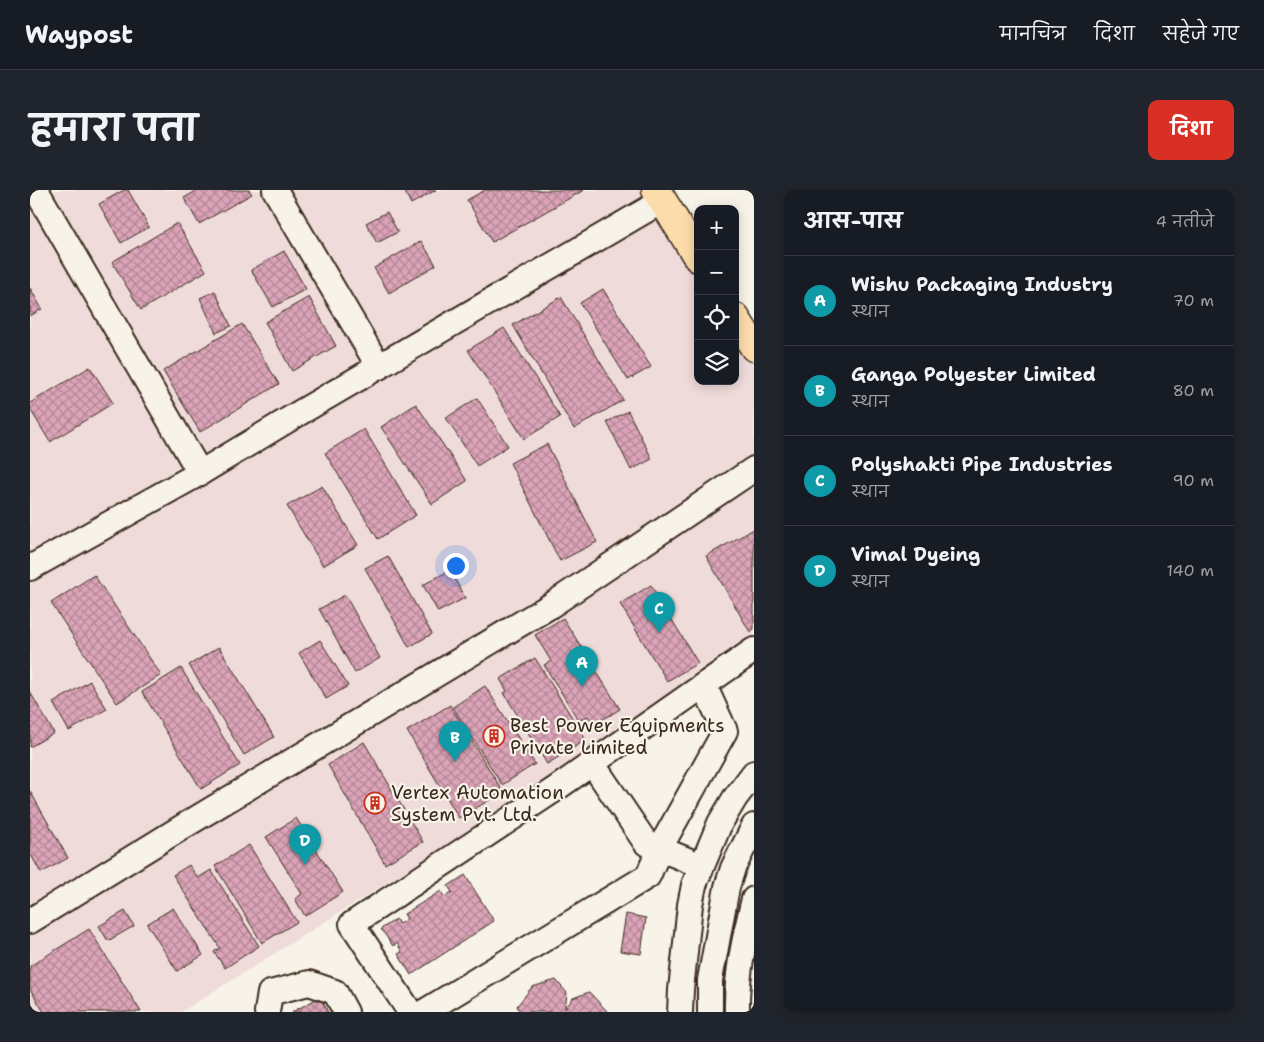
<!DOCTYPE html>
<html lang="hi">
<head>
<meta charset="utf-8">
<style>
  body { margin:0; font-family:"Shantell Sans","Playpen Sans Deva",sans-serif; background:#20242c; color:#f1f3f6 }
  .controls { position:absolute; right:15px; top:15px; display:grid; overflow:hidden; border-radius:10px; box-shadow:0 2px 12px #0003 }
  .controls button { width:45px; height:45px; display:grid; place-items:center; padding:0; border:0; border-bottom:1px solid #363941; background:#171b24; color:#f1f3f6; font:25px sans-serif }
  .you { position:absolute; left:425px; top:375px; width:18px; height:18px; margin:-12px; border:4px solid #fff; border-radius:50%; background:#1a73e8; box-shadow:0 0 0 8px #1a73e833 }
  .badge { display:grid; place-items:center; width:32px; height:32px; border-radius:50%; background:#d93025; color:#fff; font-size:16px; font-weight:700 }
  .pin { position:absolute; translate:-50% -41px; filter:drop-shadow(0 1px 2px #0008) }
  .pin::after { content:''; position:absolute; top:26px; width:18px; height:15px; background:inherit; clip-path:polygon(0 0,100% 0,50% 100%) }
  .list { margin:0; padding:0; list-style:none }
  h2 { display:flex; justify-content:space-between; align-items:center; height:65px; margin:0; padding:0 20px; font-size:21px }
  h2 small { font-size:16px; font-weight:400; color:#9ea1a6 }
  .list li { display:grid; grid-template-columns:32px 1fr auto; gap:15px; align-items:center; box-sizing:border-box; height:90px; padding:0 20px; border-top:1px solid #363941 }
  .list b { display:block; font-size:19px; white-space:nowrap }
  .list p { margin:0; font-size:16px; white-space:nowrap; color:#9ea1a6 }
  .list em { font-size:16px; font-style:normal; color:#9ea1a6 }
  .icon { flex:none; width:28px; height:28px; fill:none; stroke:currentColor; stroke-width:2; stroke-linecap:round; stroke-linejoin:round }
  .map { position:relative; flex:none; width:724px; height:822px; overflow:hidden; border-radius:10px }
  header { display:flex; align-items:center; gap:30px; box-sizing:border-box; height:70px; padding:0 25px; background:#171b24; border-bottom:1px solid #363941 }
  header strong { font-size:24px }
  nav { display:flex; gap:28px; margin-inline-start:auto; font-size:18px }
  .intro { display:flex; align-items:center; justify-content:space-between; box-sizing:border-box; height:120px; padding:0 30px }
  h1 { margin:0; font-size:35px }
  .button { padding:12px 22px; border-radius:10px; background:#d93025; color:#fff; font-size:18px; font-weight:700 }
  main { display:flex; gap:30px; padding:0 30px }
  aside { flex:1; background:#171b24; border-radius:10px; box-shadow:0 2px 12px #0003 }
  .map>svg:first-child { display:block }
  .built { fill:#efdbda }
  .building { fill:url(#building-cross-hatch); stroke:#3b2a1e }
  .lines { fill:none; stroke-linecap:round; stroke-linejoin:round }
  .minor-casing { stroke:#3b2a1e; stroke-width:28 }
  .major-casing { stroke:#3b2a1e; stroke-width:31 }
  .minor { stroke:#f7f3e8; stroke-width:24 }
  .major { stroke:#fddcac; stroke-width:28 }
  .labels { text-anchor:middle; stroke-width:4.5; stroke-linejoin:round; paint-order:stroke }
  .poi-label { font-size:19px; fill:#3b2a1e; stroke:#f7f3e8; text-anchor:start }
</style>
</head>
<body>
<header>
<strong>Waypost</strong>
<nav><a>मानचित्र</a><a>दिशा</a><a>सहेजे गए</a></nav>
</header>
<div class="intro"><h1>हमारा पता</h1><a class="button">दिशा</a></div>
<main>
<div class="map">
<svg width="724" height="822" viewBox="0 0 724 822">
  <defs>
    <pattern id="building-cross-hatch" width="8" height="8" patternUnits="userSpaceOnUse" patternTransform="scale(1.25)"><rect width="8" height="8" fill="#dba4b8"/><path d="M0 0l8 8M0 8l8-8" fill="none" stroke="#b38695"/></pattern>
  </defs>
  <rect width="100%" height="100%" fill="#f7f3e8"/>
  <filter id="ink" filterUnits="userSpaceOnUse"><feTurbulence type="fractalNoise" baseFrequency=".02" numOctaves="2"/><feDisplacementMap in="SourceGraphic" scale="10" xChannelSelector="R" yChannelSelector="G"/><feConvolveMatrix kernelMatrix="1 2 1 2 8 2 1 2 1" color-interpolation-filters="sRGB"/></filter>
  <g filter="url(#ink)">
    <!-- built -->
    <path class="built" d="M0,0H618L668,83V191H705V146L724,177V463L151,822H0Z"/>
    <!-- building -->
    <g class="building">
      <path d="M94,0H98L119,37L91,53L69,14Z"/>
      <path d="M168,0H219L222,4L169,34L154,8Z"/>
      <path d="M374,0H406L381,14Z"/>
      <path d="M455,0H554L462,52L437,10Z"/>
      <path d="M357,22L368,42L347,53L336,33Z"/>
      <path d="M147,33L176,81L111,120L82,72Z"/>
      <path d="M391,51L406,75L359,103L344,78Z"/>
      <path d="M254,61L276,99L243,117L221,80Z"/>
      <path d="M0,98L12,119L0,126Z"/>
      <path d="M573,99L621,177L598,190L550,113Z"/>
      <path d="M185,101L201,136L186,143L170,108Z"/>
      <path d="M279,107L306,156L262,181L235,132Z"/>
      <path d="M531,107L593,210L544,239L483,135Z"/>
      <path d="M212,134L249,194L170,242L133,181Z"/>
      <path d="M474,138L530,227L494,249L438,160Z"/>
      <path d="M60,177L83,213L20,252L0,219V213Z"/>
      <path d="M447,208L478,256L447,276L416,228Z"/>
      <path d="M386,214L437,291L402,314L351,237Z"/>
      <path d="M598,221L622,269L601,280L577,232Z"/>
      <path d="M334,239L386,325L348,349L295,263Z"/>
      <path d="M517,254L567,352L530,371L480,273Z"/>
      <path d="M292,296L328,355L293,376L257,316Z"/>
      <path d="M724,339V439L720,442L676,366Z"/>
      <path d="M358,366L402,444L379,457L335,378Z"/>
      <path d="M420,380L435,408L408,422L393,395Z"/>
      <path d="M64,385L131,485L87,513L21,413Z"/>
      <path d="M621,395L668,473L637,491L590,414Z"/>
      <path d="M315,405L350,468L325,483L289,419Z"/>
      <path d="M533,428L590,519L564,535L558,526L549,531L514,475L521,471L505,445Z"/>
      <path d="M290,450L318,496L296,509L269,463Z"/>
      <path d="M189,457L244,547L214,565L159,475Z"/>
      <path d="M505,468L556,550L517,574L474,503L477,501L470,489Z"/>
      <path d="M151,478L210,575L171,599L112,502Z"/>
      <path d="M60,491L77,519L39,541L23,513Z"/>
      <path d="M455,496L505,574L472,595L423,517Z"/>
      <path d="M0,502L24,543L0,557Z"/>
      <path d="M420,515L473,602L429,628L377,541Z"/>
      <path d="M334,552L393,652L355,674L298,575Z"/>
      <path d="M0,601L38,668L11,683L0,663Z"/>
      <path d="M266,628L313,702L275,726L265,709L272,704L236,647Z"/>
      <path d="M219,655L267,732L232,753L185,676Z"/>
      <path d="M159,675L168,688L181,680L229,756L195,778L184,762L190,758L143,685Z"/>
      <path d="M435,685L464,731L381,785L368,764L372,762L367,753L363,756L351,739L366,729L369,734L377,729L374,724L411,701L414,707L422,702L418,696Z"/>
      <path d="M143,718L173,765L147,781L117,734Z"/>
      <path d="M95,721L104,736L78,751L69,736Z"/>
      <path d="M596,724L616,728L611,764L590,761Z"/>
      <path d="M59,739L111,822H14L0,799V776Z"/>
      <path d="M526,790L537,803L535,819L543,808L559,802L578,822H490L487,816L502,797Z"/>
      <path d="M290,807L298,822H262Z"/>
    </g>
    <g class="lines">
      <!-- minor casing -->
      <g class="minor-casing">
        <g id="minor">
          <path d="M6,0L170,283"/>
          <path d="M245,0L349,177"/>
          <path d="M0,378L170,283L271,222L632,11"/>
          <path d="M562,573L616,653L672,676"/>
          <path d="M0,731L154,636L520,416L724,279"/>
          <path d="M237,822L240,803L279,793L305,802L316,822"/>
          <path d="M380,822L322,734L524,600L724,460"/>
          <path d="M394,822L618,686L630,658L695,541L674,495"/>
          <path d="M650,822L651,800L660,715L664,695L690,633L705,608L724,583"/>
          <path d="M680,822V790L697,697L703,678L724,636"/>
          <path d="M707,822C706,784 715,746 724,709"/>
        </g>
      </g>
      <!-- major casing -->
      <g class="major-casing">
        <g id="major">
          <path d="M626,0L668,68"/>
          <path d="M705,127L724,157"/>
        </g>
      </g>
      <!-- minor -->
      <use href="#minor" class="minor"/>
      <!-- major -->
      <use href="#major" class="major"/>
    </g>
  </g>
  <!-- icons -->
  <defs>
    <g id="building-ring" transform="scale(1.125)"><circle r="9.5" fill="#f7f3e8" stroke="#c8321e" stroke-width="1.5"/><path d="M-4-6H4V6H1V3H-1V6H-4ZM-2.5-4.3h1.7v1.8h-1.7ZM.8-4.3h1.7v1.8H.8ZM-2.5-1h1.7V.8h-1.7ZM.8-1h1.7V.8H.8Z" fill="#c8321e"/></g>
  </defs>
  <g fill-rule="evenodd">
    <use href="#building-ring" x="464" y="546"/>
    <use href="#building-ring" x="345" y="613"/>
  </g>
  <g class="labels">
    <!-- poi labels -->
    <g class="poi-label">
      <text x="480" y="542">Best Power Equipments<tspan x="480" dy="22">Private Limited</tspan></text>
      <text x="361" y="609">Vertex Automation<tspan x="361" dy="22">System Pvt. Ltd.</tspan></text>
    </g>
  </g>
</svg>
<div class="controls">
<button>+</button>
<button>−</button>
<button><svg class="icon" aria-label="locate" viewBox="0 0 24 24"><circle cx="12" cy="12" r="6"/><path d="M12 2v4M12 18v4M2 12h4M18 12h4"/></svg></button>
<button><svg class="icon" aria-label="layers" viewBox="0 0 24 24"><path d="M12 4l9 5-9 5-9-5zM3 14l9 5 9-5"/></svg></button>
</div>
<div class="you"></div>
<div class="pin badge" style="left:552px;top:497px;background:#0f9aa8">A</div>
<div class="pin badge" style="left:425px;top:572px;background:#0f9aa8">B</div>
<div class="pin badge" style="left:629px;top:443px;background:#0f9aa8">C</div>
<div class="pin badge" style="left:275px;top:675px;background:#0f9aa8">D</div>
</div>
<aside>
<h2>आस-पास<small>4 नतीजे</small></h2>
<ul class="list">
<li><span class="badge" style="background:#0f9aa8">A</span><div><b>Wishu Packaging Industry</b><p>स्थान</p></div><em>70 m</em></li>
<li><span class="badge" style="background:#0f9aa8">B</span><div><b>Ganga Polyester Limited</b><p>स्थान</p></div><em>80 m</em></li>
<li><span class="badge" style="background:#0f9aa8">C</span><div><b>Polyshakti Pipe Industries</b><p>स्थान</p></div><em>90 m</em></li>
<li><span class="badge" style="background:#0f9aa8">D</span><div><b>Vimal Dyeing</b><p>स्थान</p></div><em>140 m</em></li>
</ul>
</aside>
</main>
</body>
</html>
